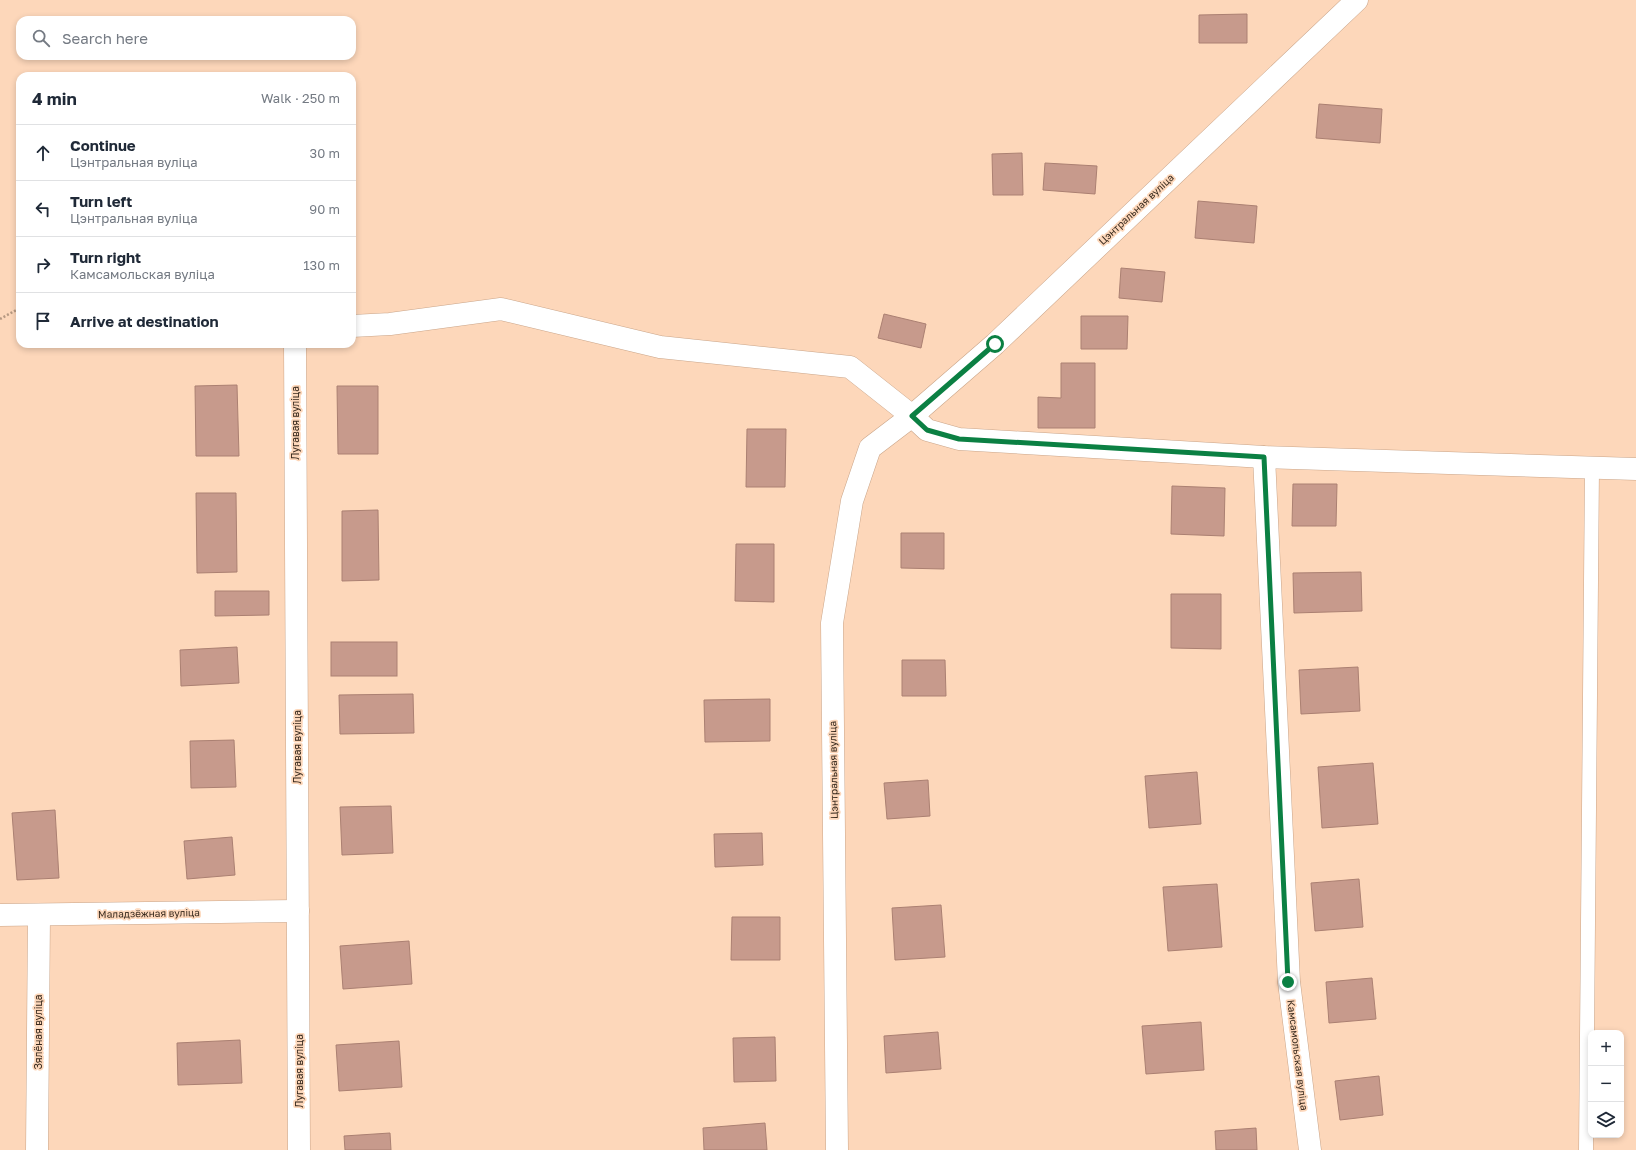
<!DOCTYPE html>
<html lang="en">
<head>
<meta charset="utf-8">
<style>
  body { margin:0; font-family:"Golos Text",sans-serif; background:#f2f2f3; color:#1f2937 }
  .controls { position:absolute; right:12px; bottom:12px; display:grid; overflow:hidden; border-radius:8px; box-shadow:0 2px 6px #0003 }
  .controls button { width:36px; height:36px; display:grid; place-items:center; padding:0; border:0; border-bottom:1px solid #e0e1e3; background:#fff; color:#1f2937; font:20px sans-serif }
  .stop { position:absolute; width:12px; height:12px; margin:-9px; border:3px solid #0b8043; border-radius:50%; background:#fff }
  .stop.end { background:#0b8043; border-color:#fff; box-shadow:0 1px 4px #0008 }
  .list { margin:0; padding:0; list-style:none }
  h2 { display:flex; justify-content:space-between; align-items:center; height:52px; margin:0; padding:0 16px; font-size:17px }
  h2 small { font-size:13px; font-weight:400; color:#747a83 }
  .list li { display:grid; grid-template-columns:26px 1fr auto; gap:12px; align-items:center; box-sizing:border-box; height:56px; padding:0 16px; border-top:1px solid #e0e1e3 }
  .list b { display:block; font-size:15px; white-space:nowrap }
  .list p { margin:0; font-size:13px; white-space:nowrap; color:#747a83 }
  .list em { font-size:13px; font-style:normal; color:#747a83 }
  .icon { flex:none; width:22px; height:22px; fill:none; stroke:currentColor; stroke-width:2; stroke-linecap:round; stroke-linejoin:round }
  .map { position:relative; flex:none; width:1636px; height:1150px; overflow:hidden }
  .search { position:absolute; background:#fff; box-shadow:0 2px 6px #0003; left:16px; top:16px; width:340px; height:44px; display:flex; align-items:center; gap:10px; box-sizing:border-box; padding:0 14px; border-radius:12px; color:#747a83; font-size:15px }
  .panel { position:absolute; background:#fff; box-shadow:0 2px 6px #0003; left:16px; top:72px; width:340px; height:276px; border-radius:12px }
  .map>svg:first-child { display:block }
  .building { fill:#c79a8c; stroke:#ab8072 }
  .lines { fill:none; stroke-linecap:round; stroke-linejoin:round }
  .service-casing { stroke:#caa589; stroke-width:15 }
  .minor-casing { stroke:#caa589; stroke-width:23 }
  .path { stroke:#b59881; stroke-width:2.5; stroke-dasharray:2 2; stroke-linecap:butt }
  .service { stroke:#fff; stroke-width:14 }
  .minor { stroke:#fff; stroke-width:22 }
  .route { stroke:#0b8043; stroke-width:5 }
  .labels { text-anchor:middle; stroke-width:3.5; stroke-linejoin:round; paint-order:stroke }
  .street-label { font-size:10px; fill:#37291d; stroke:#fdd7ba }
</style>
</head>
<body>
<div class="map">
<svg width="1636" height="1150" viewBox="0 0 1636 1150">
  <rect width="100%" height="100%" fill="#fdd7ba"/>
  <!-- building -->
  <g class="building">
    <path d="M1247,14V43H1199V15Z"/>
    <path d="M1319,104L1382,109L1380,143L1316,138Z"/>
    <path d="M1022,153L1023,195H993L992,154Z"/>
    <path d="M1045,163L1097,166L1095,194L1043,190Z"/>
    <path d="M1198,201L1257,206L1254,243L1195,238Z"/>
    <path d="M1121,268L1165,272L1162,302L1119,298Z"/>
    <path d="M884,314L926,324L921,348L878,338Z"/>
    <path d="M1081,316H1128L1127,349H1081Z"/>
    <path d="M1061,363H1095V428H1038V397L1061,398Z"/>
    <path d="M237,385L239,456H196L195,386Z"/>
    <path d="M337,386H378V454H338Z"/>
    <path d="M747,429H786L785,487H746Z"/>
    <path d="M1293,484H1337L1336,526H1292Z"/>
    <path d="M1172,486L1225,488L1224,536L1171,534Z"/>
    <path d="M196,493H236L237,572L197,573Z"/>
    <path d="M378,510L379,580L342,581V511Z"/>
    <path d="M901,533H944V569L901,568Z"/>
    <path d="M736,544H774V602L735,601Z"/>
    <path d="M1361,572L1362,611L1294,613L1293,573Z"/>
    <path d="M215,591H269V615L215,616Z"/>
    <path d="M1171,594H1221V649L1171,648Z"/>
    <rect x="331" y="642" width="66" height="34"/>
    <path d="M237,647L239,683L181,686L180,650Z"/>
    <path d="M902,660H945L946,696H902Z"/>
    <path d="M1358,667L1360,711L1301,714L1299,670Z"/>
    <path d="M413,694L414,733L340,734L339,695Z"/>
    <path d="M770,699V741L705,742L704,700Z"/>
    <path d="M234,740L236,787L191,788L190,741Z"/>
    <path d="M1373,763L1378,824L1322,828L1318,767Z"/>
    <path d="M1197,772L1201,824L1149,828L1145,776Z"/>
    <path d="M928,780L930,816L887,819L884,783Z"/>
    <path d="M391,806L393,853L342,855L340,807Z"/>
    <path d="M55,810L59,878L17,880L12,813Z"/>
    <path d="M762,833L763,865L715,867L714,834Z"/>
    <path d="M232,837L235,875L187,879L184,841Z"/>
    <path d="M1359,879L1363,927L1315,931L1311,883Z"/>
    <path d="M1217,884L1222,947L1168,951L1163,887Z"/>
    <path d="M941,905L945,957L895,960L892,908Z"/>
    <path d="M732,917H780V960H731Z"/>
    <path d="M409,941L412,984L343,989L340,946Z"/>
    <path d="M1372,978L1376,1019L1329,1023L1326,982Z"/>
    <path d="M1201,1022L1204,1070L1146,1074L1142,1026Z"/>
    <path d="M938,1032L941,1069L886,1073L884,1036Z"/>
    <path d="M775,1037L776,1081L734,1082L733,1038Z"/>
    <path d="M240,1040L242,1083L178,1085L177,1043Z"/>
    <path d="M399,1041L402,1087L339,1091L336,1045Z"/>
    <path d="M1379,1076L1383,1115L1340,1120L1335,1081Z"/>
    <path d="M765,1123L767,1150H704L703,1128Z"/>
    <path d="M1256,1128L1257,1150H1216L1215,1131Z"/>
    <path d="M390,1133L391,1150H345L344,1136Z"/>
  </g>
  <g class="lines">
    <!-- service casing -->
    <g class="service-casing">
      <path id="service" d="M1586,1150L1592,468"/>
    </g>
    <!-- minor casing -->
    <g class="minor-casing">
      <g id="minor">
        <path d="M352,326L390,324L501,309L660,347L850,367L912,416L927,430L959,439L1264,457L1636,469"/>
        <path d="M295,344L299,1150"/>
        <path d="M1264,457L1289,982L1310,1150"/>
        <path d="M0,915L298,911"/>
        <path d="M37,1150L39,915"/>
        <path d="M837,1150L832,623L852,501L870,448L912,416L995,344L1357,0"/>
      </g>
    </g>
    <!-- path -->
    <path class="path" d="M0,319L20,308"/>
    <!-- service -->
    <use href="#service" class="service"/>
    <!-- minor -->
    <use href="#minor" class="minor"/>
  </g>
  <g class="lines">
    <!-- route -->
    <path class="route" d="M995,344L912,416L927,430L959,439L1264,457L1288,982"/>
  </g>
  <g class="labels">
    <!-- street labels -->
    <g class="street-label">
      <text transform="translate(1136 209) rotate(-43)" y="4">Цэнтральная вуліца</text>
      <text transform="translate(295 423) rotate(-90)" y="4">Лугавая вуліца</text>
      <text transform="translate(297 747) rotate(-90)" y="4">Лугавая вуліца</text>
      <text transform="translate(833 770) rotate(-91)" y="4">Цэнтральная вуліца</text>
      <text transform="translate(149 913) rotate(-1)" y="4">Маладзёжная вуліца</text>
      <text transform="translate(38 1032) rotate(-90)" y="4">Зялёная вуліца</text>
      <text transform="translate(1298 1055) rotate(83)" y="4">Камсамольская вуліца</text>
      <text transform="translate(299 1071) rotate(-90)" y="4">Лугавая вуліца</text>
    </g>
  </g>
</svg>
<div class="controls">
<button>+</button>
<button>−</button>
<button><svg class="icon" aria-label="layers" viewBox="0 0 24 24"><path d="M12 4l9 5-9 5-9-5zM3 14l9 5 9-5"/></svg></button>
</div>
<div class="stop" style="left:995px;top:344px"></div>
<div class="stop end" style="left:1288px;top:982px"></div>
<div class="search"><svg class="icon" aria-label="search" viewBox="0 0 24 24"><circle cx="10" cy="10" r="6"/><path d="M15 15l6 6"/></svg>Search here</div>
<section class="panel">
<h2>4 min<small>Walk · 250 m</small></h2>
<ul class="list">
<li><svg class="icon" aria-label="ahead" viewBox="0 0 24 24"><path d="M12 20V5M6 11l6-6 6 6"/></svg><div><b>Continue</b><p>Цэнтральная вуліца</p></div><em>30 m</em></li>
<li><svg class="icon" aria-label="left" viewBox="0 0 24 24"><path d="M17 20v-9H6M10 6l-5 5 5 5"/></svg><div><b>Turn left</b><p>Цэнтральная вуліца</p></div><em>90 m</em></li>
<li><svg class="icon" aria-label="right" viewBox="0 0 24 24"><path d="M7 20v-9h11M14 6l5 5-5 5"/></svg><div><b>Turn right</b><p>Камсамольская вуліца</p></div><em>130 m</em></li>
<li><svg class="icon" aria-label="arrive" viewBox="0 0 24 24"><path d="M6 21V4h12l-3 4 3 4H6"/></svg><div><b>Arrive at destination</b></div></li>
</ul>
</section>
</div>
</body>
</html>
